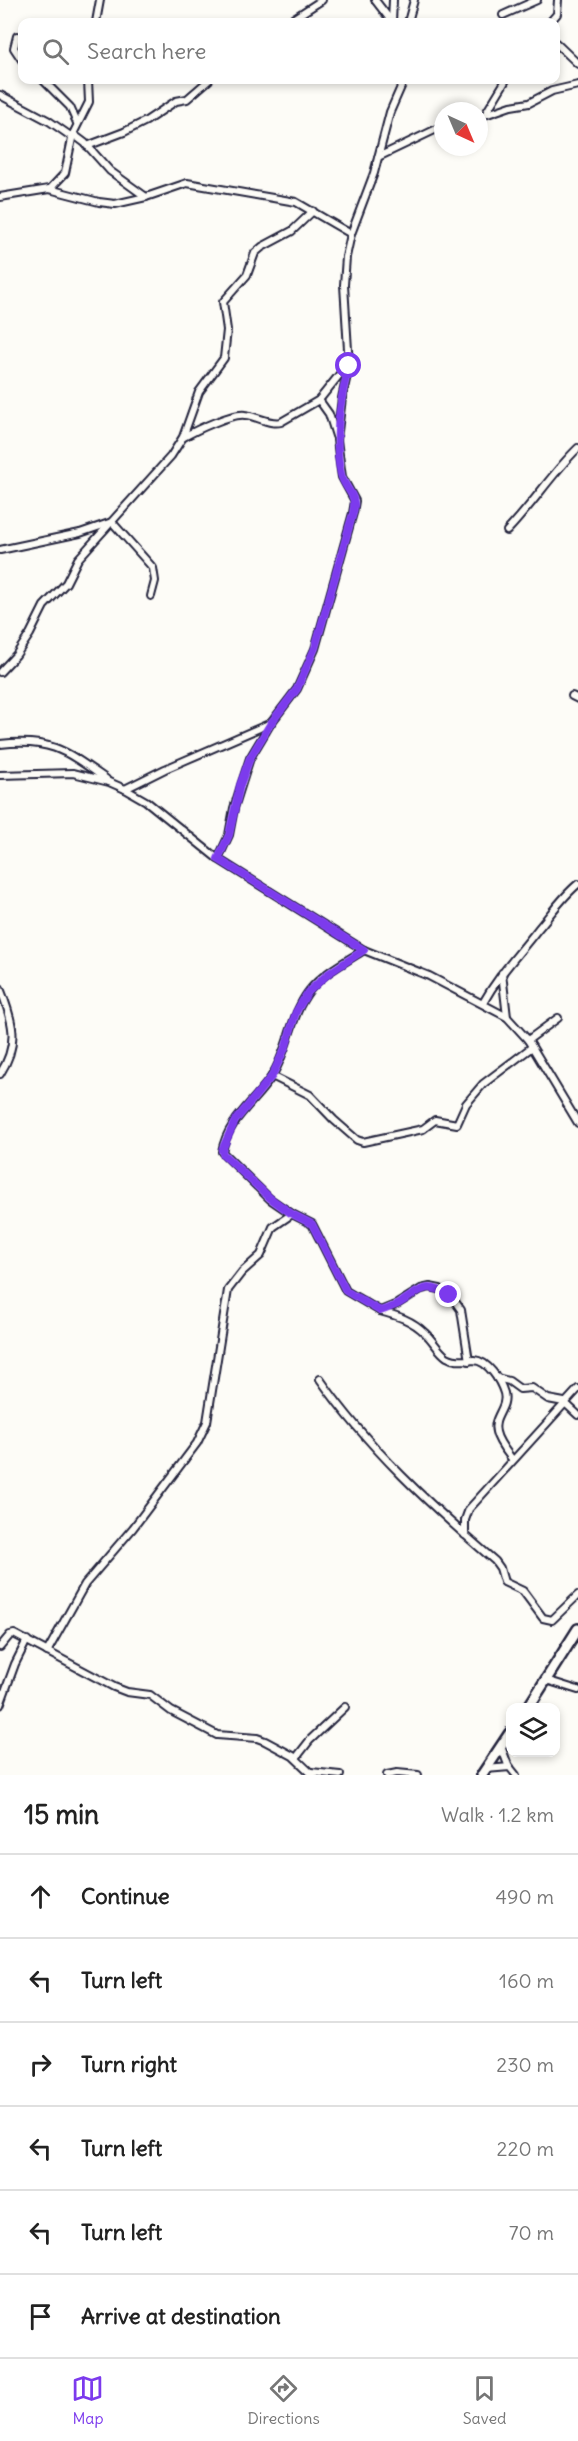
<!DOCTYPE html>
<html lang="en">
<head>
<meta charset="utf-8">
<style>
  body { margin:0; font-family:Delius,sans-serif; background:#f2f2f2; color:#222 }
  .controls { position:absolute; right:18px; bottom:18px; display:grid; overflow:hidden; border-radius:12px; box-shadow:0 3px 9px #0003 }
  .controls button { width:54px; height:54px; display:grid; place-items:center; padding:0; border:0; border-bottom:2px solid #e0e0e0; background:#fff; color:#222; font:30px sans-serif }
  .compass { position:absolute; left:434px; top:102px; width:54px; height:54px; border-radius:50%; background:#fff; box-shadow:0 3px 9px #0003; rotate:136deg }
  .stop { position:absolute; width:18px; height:18px; margin:-14px; border:4px solid #7c3aed; border-radius:50%; background:#fff }
  .stop.end { background:#7c3aed; border-color:#fff; box-shadow:0 2px 6px #0008 }
  .list { margin:0; padding:0; list-style:none }
  h2 { display:flex; justify-content:space-between; align-items:center; height:78px; margin:0; padding:0 24px; font-size:26px }
  h2 small { font-size:20px; font-weight:400; color:#767676 }
  .list li { display:grid; grid-template-columns:39px 1fr auto; gap:18px; align-items:center; box-sizing:border-box; height:84px; padding:0 24px; border-top:2px solid #e0e0e0 }
  .list b { display:block; font-size:22px; white-space:nowrap }
  .list em { font-size:20px; font-style:normal; color:#767676 }
  .icon { flex:none; width:33px; height:33px; fill:none; stroke:currentColor; stroke-width:2; stroke-linecap:round; stroke-linejoin:round }
  .map { position:relative; flex:none; width:578px; height:1775px; overflow:hidden }
  .search { position:absolute; background:#fff; box-shadow:0 3px 9px #0003; left:18px; right:18px; top:18px; height:66px; display:flex; align-items:center; gap:15px; box-sizing:border-box; padding:0 21px; border-radius:12px; color:#767676; font-size:22px }
  .sheet { height:582px; background:#fff }
  nav { display:flex; justify-content:space-around; align-items:center; box-sizing:border-box; height:84px; border-top:2px solid #e0e0e0; background:#fff; font-size:16px; color:#767676 }
  nav a { display:grid; justify-items:center; gap:3px }
  nav .on { color:#7c3aed }
  .map>svg:first-child { display:block }
  .lines { fill:none; stroke-linecap:round; stroke-linejoin:round }
  .minor-casing { stroke:#22223b; stroke-width:10 }
  .secondary-casing { stroke:#22223b; stroke-width:14 }
  .minor { stroke:#fdfcf7; stroke-width:6 }
  .secondary { stroke:#fdfcf7; stroke-width:9 }
  .route { stroke:#7c3aed; stroke-width:8 }
</style>
</head>
<body>
<div class="map">
<svg width="578" height="1775" viewBox="0 0 578 1775">
  <rect width="100%" height="100%" fill="#fdfcf7"/>
  <filter id="ink" filterUnits="userSpaceOnUse"><feTurbulence type="fractalNoise" baseFrequency=".0167" numOctaves="2"/><feDisplacementMap in="SourceGraphic" scale="12" xChannelSelector="R" yChannelSelector="G"/><feConvolveMatrix kernelMatrix="1 2 1 2 8 2 1 2 1" color-interpolation-filters="sRGB"/></filter>
  <g filter="url(#ink)">
    <g class="lines">
      <!-- minor casing -->
      <g class="minor-casing">
        <g id="minor">
          <path d="M375,0L392,22"/>
          <path d="M503,15L537,0"/>
          <path d="M96,22L100,0"/>
          <path d="M288,22L322,0"/>
          <path d="M392,22L393,0"/>
          <path d="M408,22L414,0"/>
          <path d="M550,22L557,14L558,0"/>
          <path d="M17,36L14,48L22,60"/>
          <path d="M556,43L578,64"/>
          <path d="M43,80L70,107L77,123"/>
          <path d="M0,95L49,121L72,137"/>
          <path d="M486,113L506,80"/>
          <path d="M479,117L511,106L529,103L552,91L578,85"/>
          <path d="M73,134L85,143L110,171L146,197"/>
          <path d="M87,146L124,132L146,121L176,101L187,99L209,80"/>
          <path d="M378,157L443,126"/>
          <path d="M50,189L65,173L73,134L89,102L88,80"/>
          <path d="M0,197L49,189L99,202L115,204L146,197L187,183L296,202L351,234"/>
          <path d="M319,400L329,414L336,436"/>
          <path d="M184,437C196,430 232,413 245,415C257,416 270,425 281,422L319,400L348,364"/>
          <path d="M507,531C533,504 552,473 578,448"/>
          <path d="M0,550L80,533L112,522L153,568L155,581L151,596"/>
          <path d="M0,672L16,655L30,634L44,606L66,583L78,559L171,456L183,437L199,392L224,358L227,330L223,302L247,275L255,253L262,247L292,231L313,211"/>
          <path d="M572,696L578,699"/>
          <path d="M0,744C51,738 66,751 106,779"/>
          <path d="M0,775L73,773L109,782L125,789L146,801L218,859L364,950L429,976L507,1017L528,1040L578,1123"/>
          <path d="M125,789L165,769L271,723"/>
          <path d="M218,859L229,835L234,808L250,758L271,723L297,689L315,649L353,513L355,501L342,477L337,440L342,398L349,366L344,285L346,257L351,234L374,173L390,112L404,80"/>
          <path d="M364,950C345,962 323,973 309,991C290,1016 289,1049 272,1076C256,1101 227,1120 222,1152L270,1199L292,1214L312,1224L346,1291L380,1311L397,1304L421,1289L430,1287L440,1289L454,1300L461,1310L469,1361"/>
          <path d="M502,973L507,1017"/>
          <path d="M0,988C13,1021 20,1043 0,1074"/>
          <path d="M483,1003C499,974 518,955 538,929C551,914 562,897 578,884"/>
          <path d="M528,1040L558,1018"/>
          <path d="M272,1076L310,1095L334,1120L357,1140L363,1142L423,1129L435,1120L457,1124L466,1104L483,1084L532,1047"/>
          <path d="M380,1311C398,1316 412,1320 425,1333C433,1340 438,1351 447,1357C455,1362 465,1360 474,1360C488,1361 500,1380 504,1393C508,1408 492,1417 496,1432C498,1442 506,1451 512,1459"/>
          <path d="M497,1378L509,1381L520,1389L532,1388L548,1399L564,1402L578,1415"/>
          <path d="M320,1379C368,1448 431,1506 495,1561L500,1568L504,1582L523,1591L543,1618L552,1620L578,1595"/>
          <path d="M465,1535V1520L469,1509L578,1389"/>
          <path d="M0,1647L10,1635L14,1634L114,1687L127,1692L150,1695L171,1711L217,1735L257,1738L265,1741L293,1756L313,1775"/>
          <path d="M47,1652L85,1584L133,1528L197,1443L207,1422L228,1290L242,1272L261,1255L273,1227L292,1214"/>
          <path d="M546,1680L578,1690"/>
          <path d="M0,1705L15,1664L27,1640"/>
          <path d="M501,1746L508,1765L516,1775"/>
          <path d="M296,1758L310,1740L345,1707"/>
          <path d="M486,1769L510,1767"/>
          <path d="M311,1772L340,1775"/>
          <path d="M387,1775L397,1773L418,1775"/>
        </g>
      </g>
      <!-- secondary casing -->
      <g class="secondary-casing">
        <g id="secondary">
          <path d="M528,1708L578,1629"/>
          <path d="M482,1775L510,1733"/>
        </g>
      </g>
      <!-- minor -->
      <use href="#minor" class="minor"/>
      <!-- secondary -->
      <use href="#secondary" class="secondary"/>
    </g>
  </g>
  <g class="lines" filter="url(#ink)">
    <!-- route -->
    <path class="route" d="M349,366C340,400 333,439 341,474C345,491 358,493 353,513L315,648L297,689L271,723L250,758L240,785L229,835L218,859L364,950L329,973L308,992L296,1012L286,1046L272,1076L235,1121L222,1150L223,1154L270,1198L292,1214L312,1224L346,1291L380,1311C386,1309 392,1307 398,1304C419,1292 424,1280 449,1295"/>
  </g>
</svg>
<div class="controls">
<button><svg class="icon" aria-label="layers" viewBox="0 0 24 24"><path d="M12 4l9 5-9 5-9-5zM3 14l9 5 9-5"/></svg></button>
</div>
<svg class="compass" viewBox="-18 -18 36 36"><path d="M0-13l5 13h-10z" fill="#e53935"/><path d="M0 13l5-13h-10z" fill="#767676"/></svg>
<div class="stop" style="left:349px;top:366px"></div>
<div class="stop end" style="left:449px;top:1295px"></div>
<div class="search"><svg class="icon" aria-label="search" viewBox="0 0 24 24"><circle cx="10" cy="10" r="6"/><path d="M15 15l6 6"/></svg>Search here</div>
</div>
<section class="sheet">
<h2>15 min<small>Walk · 1.2 km</small></h2>
<ul class="list">
<li><svg class="icon" aria-label="ahead" viewBox="0 0 24 24"><path d="M12 20V5M6 11l6-6 6 6"/></svg><div><b>Continue</b></div><em>490 m</em></li>
<li><svg class="icon" aria-label="left" viewBox="0 0 24 24"><path d="M17 20v-9H6M10 6l-5 5 5 5"/></svg><div><b>Turn left</b></div><em>160 m</em></li>
<li><svg class="icon" aria-label="right" viewBox="0 0 24 24"><path d="M7 20v-9h11M14 6l5 5-5 5"/></svg><div><b>Turn right</b></div><em>230 m</em></li>
<li><svg class="icon" aria-label="left" viewBox="0 0 24 24"><path d="M17 20v-9H6M10 6l-5 5 5 5"/></svg><div><b>Turn left</b></div><em>220 m</em></li>
<li><svg class="icon" aria-label="left" viewBox="0 0 24 24"><path d="M17 20v-9H6M10 6l-5 5 5 5"/></svg><div><b>Turn left</b></div><em>70 m</em></li>
<li><svg class="icon" aria-label="arrive" viewBox="0 0 24 24"><path d="M6 21V4h12l-3 4 3 4H6"/></svg><div><b>Arrive at destination</b></div></li>
</ul>
</section>
<nav>
<a class="on"><svg class="icon" aria-label="map" viewBox="0 0 24 24"><path d="M3 6l6-2 6 2 6-2v14l-6 2-6-2-6 2zM9 4v14M15 6v14"/></svg>Map</a>
<a><svg class="icon" aria-label="directions" viewBox="0 0 24 24"><path d="M12 3l9 9-9 9-9-9zM9 14v-3h6M13 9l2 2-2 2"/></svg>Directions</a>
<a><svg class="icon" aria-label="saved" viewBox="0 0 24 24"><path d="M7 4h10v16l-5-4-5 4z"/></svg>Saved</a>
</nav>
</body>
</html>
